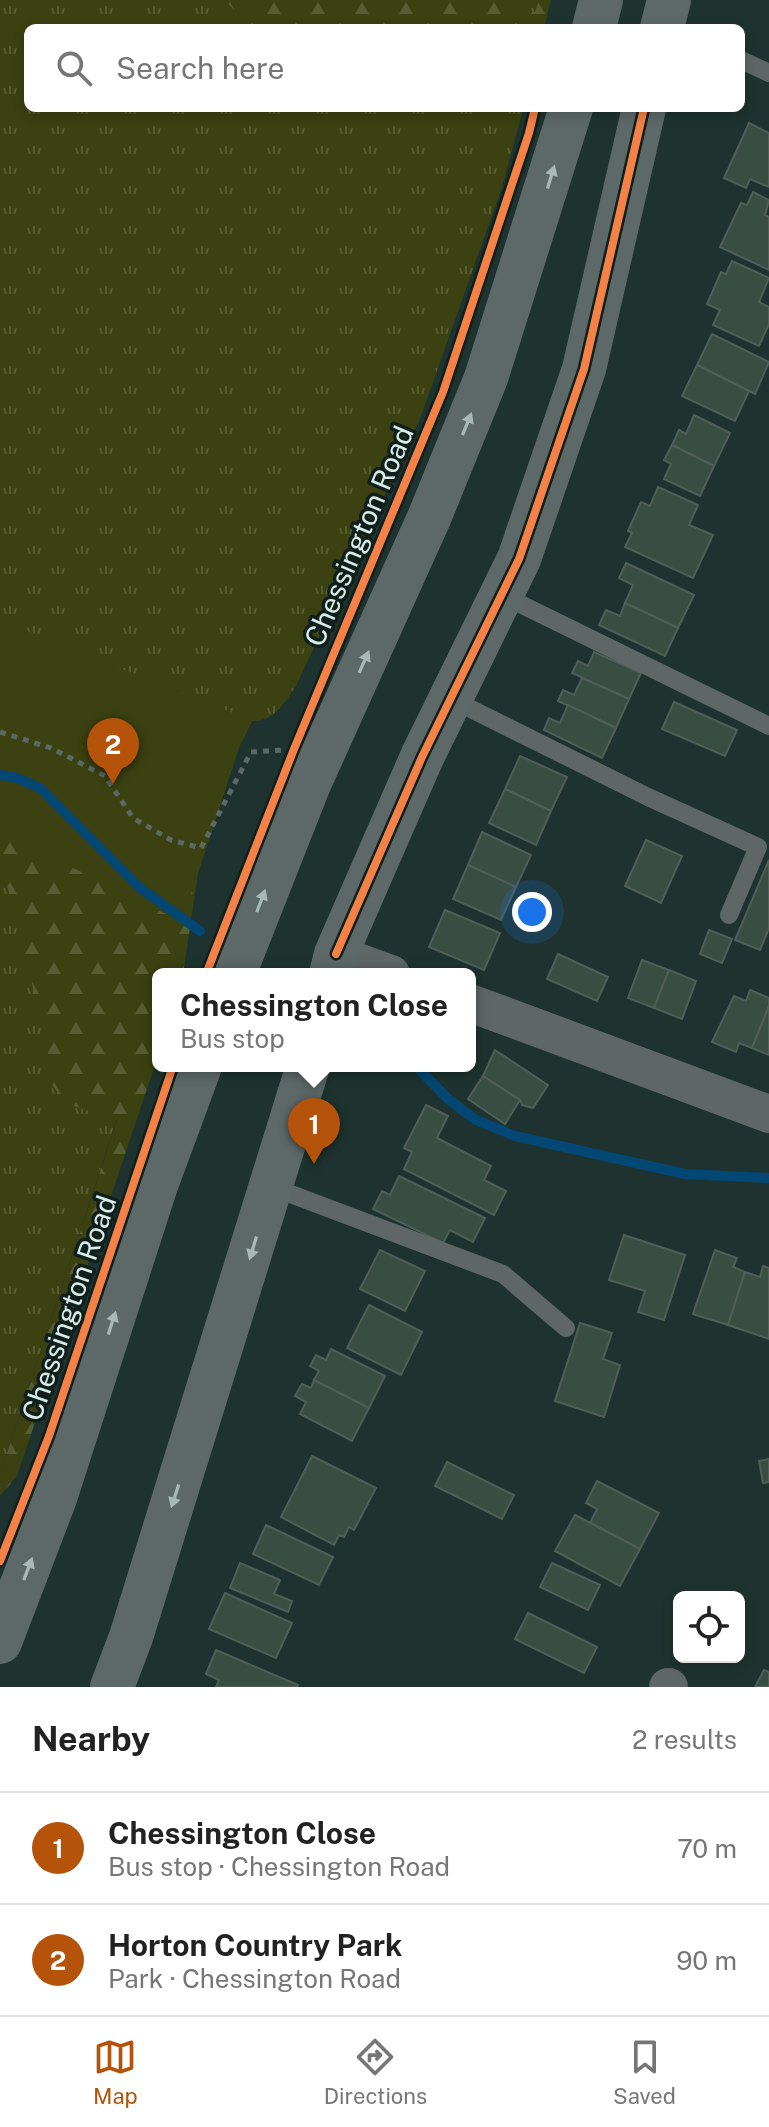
<!DOCTYPE html>
<html lang="en">
<head>
<meta charset="utf-8">
<style>
  body { margin:0; font-family:"Public Sans",sans-serif; background:#f2f2f2; color:#222 }
  .controls { position:absolute; right:24px; bottom:24px; display:grid; overflow:hidden; border-radius:12px; box-shadow:0 4px 12px #0003 }
  .controls button { width:72px; height:72px; display:grid; place-items:center; padding:0; border:0; border-bottom:2px solid #e0e0e0; background:#fff; color:#222; font:40px sans-serif }
  .you { position:absolute; left:532px; top:912px; width:28px; height:28px; margin:-20px; border:6px solid #fff; border-radius:50%; background:#1a73e8; box-shadow:0 0 0 12px #1a73e833 }
  .badge { display:grid; place-items:center; width:52px; height:52px; border-radius:50%; background:#b45309; color:#fff; font-size:26px; font-weight:700 }
  .pin { position:absolute; translate:-50% -66px; filter:drop-shadow(0 2px 4px #0008) }
  .pin::after { content:''; position:absolute; top:42px; width:28px; height:24px; background:inherit; clip-path:polygon(0 0,100% 0,50% 100%) }
  .popup { position:absolute; left:152px; top:968px; width:324px; height:104px; box-sizing:border-box; display:grid; place-content:center; border-radius:12px; background:#fff; filter:drop-shadow(0 2px 6px #0005); font-size:26px; white-space:nowrap; color:#767676 }
  .popup b { font-size:30px; color:#222 }
  .popup::after { content:''; position:absolute; left:50%; top:100%; margin-left:-16px; border:16px solid transparent; border-top-color:#fff }
  .list { margin:0; padding:0; list-style:none }
  h2 { display:flex; justify-content:space-between; align-items:center; height:104px; margin:0; padding:0 32px; font-size:34px }
  h2 small { font-size:26px; font-weight:400; color:#767676 }
  .list li { display:grid; grid-template-columns:52px 1fr auto; gap:24px; align-items:center; box-sizing:border-box; height:112px; padding:0 32px; border-top:2px solid #e0e0e0 }
  .list b { display:block; font-size:30px; white-space:nowrap }
  .list p { margin:0; font-size:26px; white-space:nowrap; color:#767676 }
  .list em { font-size:26px; font-style:normal; color:#767676 }
  .icon { flex:none; width:44px; height:44px; fill:none; stroke:currentColor; stroke-width:2; stroke-linecap:round; stroke-linejoin:round }
  .map { position:relative; flex:none; width:769px; height:1687px; overflow:hidden }
  .search { position:absolute; background:#fff; box-shadow:0 4px 12px #0003; left:24px; right:24px; top:24px; height:88px; display:flex; align-items:center; gap:20px; box-sizing:border-box; padding:0 28px; border-radius:12px; color:#767676; font-size:30px }
  .sheet { height:328px; background:#fff }
  nav { display:flex; justify-content:space-around; align-items:center; box-sizing:border-box; height:112px; border-top:2px solid #e0e0e0; background:#fff; font-size:22px; color:#767676 }
  nav a { display:grid; justify-items:center; gap:4px }
  nav .on { color:#b45309 }
  .map>svg:first-child { display:block }
  .grass { fill:url(#grass-tufts) }
  .forest { fill:url(#forest-firs) }
  .park { fill:#3b4110 }
  .lines { fill:none; stroke-linecap:round; stroke-linejoin:round }
  .stream { stroke:#034775; stroke-width:10 }
  .building { fill:#384e42; stroke:#505e58; stroke-width:2 }
  .path { stroke:#5c6866; stroke-width:5; stroke-dasharray:6 6; stroke-linecap:butt }
  .service { stroke:#5e6766; stroke-width:18 }
  .minor { stroke:#5e6766; stroke-width:38 }
  .secondary { stroke:#5d6969; stroke-width:44 }
  .cycleway-casing { stroke:#101f1c; stroke-width:13 }
  .cycleway { stroke:#f48246; stroke-width:8 }
  .oneway { fill:#a8b9b6 }
  .labels { text-anchor:middle; stroke-width:7; stroke-linejoin:round; paint-order:stroke }
  .street-label { font-size:28px; fill:#daeee9; stroke:#101f1c }
</style>
</head>
<body>
<div class="map">
<svg width="769" height="1687" viewBox="0 0 769 1687">
  <defs>
    <pattern id="grass-tufts" width="24" height="20" patternUnits="userSpaceOnUse" patternTransform="scale(2)"><rect width="24" height="20" fill="#3b4110"/><path d="M3 7l-1-3M5 7V3M7 7l1-3M15 17l-1-3M17 17v-4M19 17l1-3" fill="none" stroke="#575d33"/></pattern>
    <pattern id="forest-firs" width="22" height="20" patternUnits="userSpaceOnUse" patternTransform="scale(2)"><rect width="22" height="20" fill="#3b4110"/><path d="M5 1l3.5 6h-7zM16 11l3.5 6h-7z" fill="#575d33"/></pattern>
  </defs>
  <rect width="100%" height="100%" fill="#1e332f"/>
  <!-- grass -->
  <path class="grass" d="M0,0H539L530,28H28V108H515L523,110L502,187L420,419L296,686C285,702 274,722 252,721L239,747L165,974H158V994L0,1475Z"/>
  <!-- forest -->
  <g class="forest">
    <path d="M223,0H490L535,12L539,0H551L544,28H256Z"/>
    <path d="M0,620L252,721L239,747L198,873L183,974H158V1057L155,1065L17,1476L0,1496V1475L117,1120L65,1103L51,1083L47,1043L0,857Z"/>
  </g>
  <!-- park -->
  <path class="park" d="M0,620L252,721L239,747L182,922L39,851L0,821Z"/>
  <g class="lines">
    <!-- stream -->
    <g class="stream">
      <path d="M0,775L17,778L40,788L139,887L200,931"/>
      <path d="M416,1066L448,1099L476,1120L515,1136L685,1174L769,1178"/>
    </g>
  </g>
  <!-- building -->
  <g class="building">
    <path d="M749,123L769,133V187L750,179L746,188L724,178Z"/>
    <path d="M753,192L769,200L765,215L769,217V270L720,247L741,203L747,205Z"/>
    <path d="M732,261L769,278L759,302L769,307V324L759,346L713,325L720,310L707,304L721,272L726,274Z"/>
    <path d="M712,334L769,362L755,394L697,365Z"/>
    <path d="M697,365L749,391L735,421L682,396Z"/>
    <path d="M694,415L730,433L714,466L672,445L679,430L686,434Z"/>
    <path d="M672,445L714,466L700,496L664,479L671,464L664,460Z"/>
    <path d="M658,487L698,505L689,525L713,535L693,578L625,547L632,533L628,531L641,502L650,506Z"/>
    <path d="M626,563L694,595L678,628L625,603L633,585L619,578Z"/>
    <path d="M625,603L678,628L665,656L599,625L606,610L620,616Z"/>
    <path d="M594,652L641,673L629,699L572,673L578,661L588,666Z"/>
    <path d="M582,678L629,699L616,728L558,701L563,690L574,695Z"/>
    <path d="M674,702L737,730L725,756L662,729Z"/>
    <path d="M568,705L616,728L602,758L544,730L549,718L560,723Z"/>
    <path d="M520,756L567,777L551,811L505,789Z"/>
    <path d="M505,789L551,811L536,845L489,823Z"/>
    <path d="M482,832L531,855L516,887L468,865Z"/>
    <path d="M646,840L682,856L661,903L625,886Z"/>
    <path d="M769,860V928L760,950L735,940Z"/>
    <path d="M468,865L516,887L501,920L453,899Z"/>
    <path d="M445,910L500,933L484,970L429,947Z"/>
    <path d="M709,930L732,939L722,963L700,954Z"/>
    <path d="M558,954L608,977L597,1001L547,979Z"/>
    <path d="M642,960L669,970L654,1008L628,998Z"/>
    <path d="M669,970L696,981L682,1019L654,1008Z"/>
    <path d="M750,990L769,998V1006L752,1048L739,1043L736,1052L712,1042L734,996L746,1001Z"/>
    <path d="M769,1006V1055L752,1048Z"/>
    <path d="M495,1050L548,1085L533,1108L522,1105L520,1100L483,1076Z"/>
    <path d="M483,1076L520,1100L505,1124L468,1099Z"/>
    <path d="M426,1105L448,1116L437,1138L491,1166L484,1180L506,1191L494,1215L404,1169L412,1152L404,1148Z"/>
    <path d="M399,1176L485,1218L473,1242L450,1230L443,1243L373,1209L382,1191L390,1195Z"/>
    <path d="M624,1235L685,1255L664,1320L638,1312L645,1291L609,1280Z"/>
    <path d="M380,1250L425,1271L405,1311L360,1289Z"/>
    <path d="M715,1250L737,1258L733,1267L745,1272L728,1325L693,1314Z"/>
    <path d="M763,1266L769,1268V1339L728,1325L745,1272L760,1277Z"/>
    <path d="M369,1305L422,1332L401,1375L347,1348Z"/>
    <path d="M580,1323L612,1333L603,1359L620,1365L604,1417L555,1401Z"/>
    <path d="M331,1349L385,1376L369,1408L314,1380L319,1371L310,1366L316,1355L326,1360Z"/>
    <path d="M314,1380L369,1408L352,1441L300,1414L306,1402L295,1396L302,1384L311,1388Z"/>
    <path d="M312,1456L376,1488L354,1530L349,1527L344,1537L339,1535L334,1545L281,1517Z"/>
    <path d="M769,1459V1482L763,1483L759,1461Z"/>
    <path d="M447,1462L514,1495L502,1519L435,1486Z"/>
    <path d="M597,1481L659,1513L640,1549L590,1523L597,1509L586,1503Z"/>
    <path d="M575,1515L640,1549L620,1586L555,1551Z"/>
    <path d="M266,1525L333,1557L319,1585L253,1554Z"/>
    <path d="M240,1563L280,1580L274,1594L292,1601L288,1612L230,1588Z"/>
    <path d="M552,1563L600,1585L588,1610L540,1587Z"/>
    <path d="M225,1593L292,1623L276,1658L209,1629Z"/>
    <path d="M528,1613L597,1647L584,1673L515,1639Z"/>
    <path d="M216,1650L298,1685L297,1687H216L219,1680L206,1674Z"/>
    <path d="M764,1670L769,1672V1687H755Z"/>
  </g>
  <g class="lines">
    <!-- path -->
    <path class="path" d="M0,732L51,748L105,776L133,818L171,840L201,848L251,752L285,750"/>
    <!-- service -->
    <g class="service">
      <path d="M741,60L769,73"/>
      <path d="M502,595L769,726"/>
      <path d="M451,699L648,797L758,847L729,915"/>
      <path d="M272,1187L503,1274L566,1328"/>
    </g>
    <!-- minor -->
    <g class="minor">
      <path d="M336,954L391,974"/>
      <path d="M470,1003L769,1114"/>
      <path d="M668,1687H669"/>
    </g>
    <!-- secondary -->
    <g class="secondary">
      <path d="M594,28L601,0"/>
      <path d="M662,28L669,0"/>
      <path d="M234,974L309,784L429,518L486,378L571,108"/>
      <path d="M331,974L336,954L422,757L519,559L584,369L644,108"/>
      <path d="M0,1642L55,1498L156,1185L200,1066"/>
      <path d="M112,1687L131,1637L308,1066"/>
    </g>
    <!-- cycleway casing -->
    <g class="cycleway-casing">
      <g id="cycleway">
        <path d="M336,954L422,757L519,559L584,369L644,108"/>
        <path d="M206,974L294,749L443,392L529,133L535,108"/>
        <path d="M0,1561L49,1436L173,1066"/>
      </g>
    </g>
    <!-- cycleway -->
    <use href="#cycleway" class="cycleway"/>
  </g>
  <!-- one-way arrows -->
  <defs><path id="oneway-solid" d="M-6-.8H1V-3.2L6.5 0L1 3.2V.8H-6Z" transform="scale(2)"/></defs>
  <g class="oneway">
    <use href="#oneway-solid" transform="translate(551 177) rotate(-73)"/>
    <use href="#oneway-solid" transform="translate(467 424) rotate(-68)"/>
    <use href="#oneway-solid" transform="translate(364 662) rotate(-66)"/>
    <use href="#oneway-solid" transform="translate(261 901) rotate(-69)"/>
    <use href="#oneway-solid" transform="translate(253 1248) rotate(107)"/>
    <use href="#oneway-solid" transform="translate(112 1323) rotate(-72)"/>
    <use href="#oneway-solid" transform="translate(175 1496) rotate(108)"/>
    <use href="#oneway-solid" transform="translate(28 1569) rotate(-69)"/>
  </g>
  <g class="labels">
    <!-- street labels -->
    <g class="street-label">
      <text transform="translate(359 536) rotate(-67)" y="10">Chessington Road</text>
      <text transform="translate(69 1308) rotate(-71)" y="10">Chessington Road</text>
    </g>
  </g>
</svg>
<div class="controls">
<button><svg class="icon" aria-label="locate" viewBox="0 0 24 24"><circle cx="12" cy="12" r="6"/><path d="M12 2v4M12 18v4M2 12h4M18 12h4"/></svg></button>
</div>
<div class="you"></div>
<div class="pin badge" style="left:314px;top:1164px">1</div>
<div class="popup"><b>Chessington Close</b>Bus stop</div>
<div class="pin badge" style="left:113px;top:784px">2</div>
<div class="search"><svg class="icon" aria-label="search" viewBox="0 0 24 24"><circle cx="10" cy="10" r="6"/><path d="M15 15l6 6"/></svg>Search here</div>
</div>
<section class="sheet">
<h2>Nearby<small>2 results</small></h2>
<ul class="list">
<li><span class="badge">1</span><div><b>Chessington Close</b><p>Bus stop · Chessington Road</p></div><em>70 m</em></li>
<li><span class="badge">2</span><div><b>Horton Country Park</b><p>Park · Chessington Road</p></div><em>90 m</em></li>
</ul>
</section>
<nav>
<a class="on"><svg class="icon" aria-label="map" viewBox="0 0 24 24"><path d="M3 6l6-2 6 2 6-2v14l-6 2-6-2-6 2zM9 4v14M15 6v14"/></svg>Map</a>
<a><svg class="icon" aria-label="directions" viewBox="0 0 24 24"><path d="M12 3l9 9-9 9-9-9zM9 14v-3h6M13 9l2 2-2 2"/></svg>Directions</a>
<a><svg class="icon" aria-label="saved" viewBox="0 0 24 24"><path d="M7 4h10v16l-5-4-5 4z"/></svg>Saved</a>
</nav>
</body>
</html>
